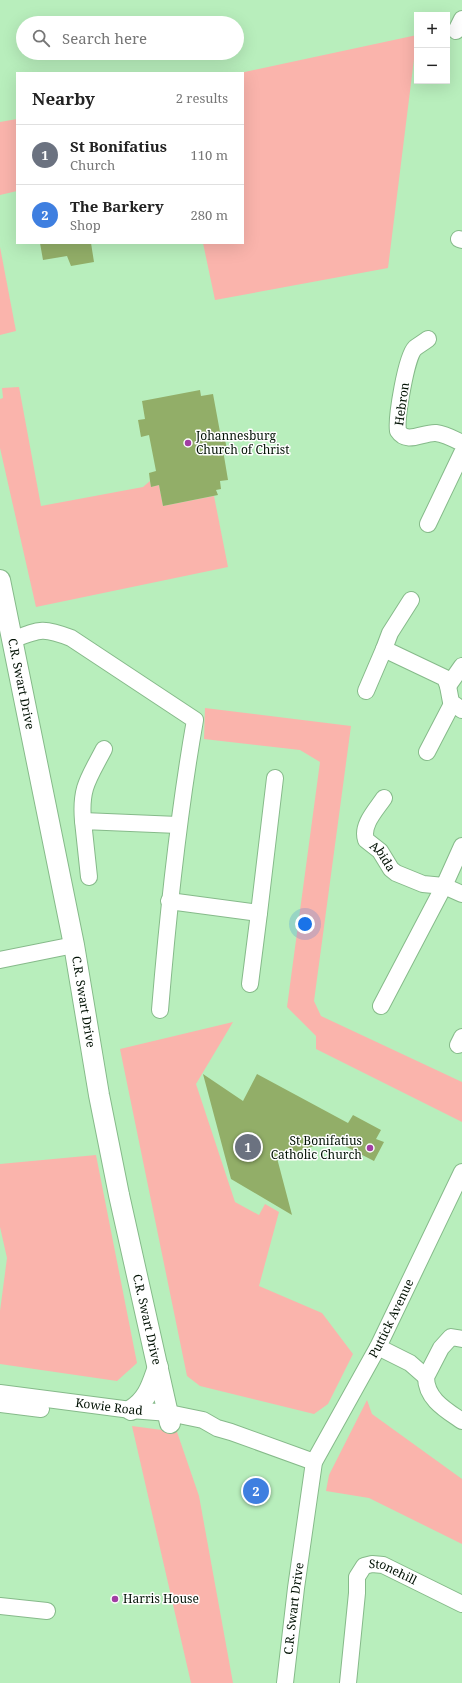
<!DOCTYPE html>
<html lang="en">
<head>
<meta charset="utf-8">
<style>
  body { margin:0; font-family:"Noto Serif",serif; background:#f6f6f6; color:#222 }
  .controls { position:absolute; right:12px; top:12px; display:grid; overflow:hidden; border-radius:0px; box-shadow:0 4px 16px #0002 }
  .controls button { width:36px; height:36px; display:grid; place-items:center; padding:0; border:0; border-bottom:1px solid #e0e0e0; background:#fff; color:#222; font:20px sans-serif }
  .you { position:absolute; left:305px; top:924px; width:14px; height:14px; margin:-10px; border:3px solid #fff; border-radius:50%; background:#1a73e8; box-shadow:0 0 0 6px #1a73e833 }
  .badge { display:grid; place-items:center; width:26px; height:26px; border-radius:50%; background:#a13ea3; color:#fff; font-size:13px; font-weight:700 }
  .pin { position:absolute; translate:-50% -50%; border:2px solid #fff; box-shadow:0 1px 4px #0006 }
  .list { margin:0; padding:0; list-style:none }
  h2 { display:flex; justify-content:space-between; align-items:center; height:52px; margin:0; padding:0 16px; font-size:17px }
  h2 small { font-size:13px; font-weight:400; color:#767676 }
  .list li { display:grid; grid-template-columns:26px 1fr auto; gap:12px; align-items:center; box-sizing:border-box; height:60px; padding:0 16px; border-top:1px solid #e0e0e0 }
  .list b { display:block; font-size:15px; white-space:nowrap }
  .list p { margin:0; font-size:13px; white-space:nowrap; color:#767676 }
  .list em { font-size:13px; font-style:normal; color:#767676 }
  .icon { flex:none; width:22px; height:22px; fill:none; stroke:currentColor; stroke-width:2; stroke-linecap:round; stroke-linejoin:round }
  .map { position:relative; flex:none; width:462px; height:1683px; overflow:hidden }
  .search { position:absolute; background:#fff; box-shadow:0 4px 16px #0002; left:16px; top:16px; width:228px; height:44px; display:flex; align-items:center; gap:10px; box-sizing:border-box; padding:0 14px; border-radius:22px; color:#767676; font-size:15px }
  .panel { position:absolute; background:#fff; box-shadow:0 4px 16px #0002; left:16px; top:72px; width:228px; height:172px; border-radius:0px }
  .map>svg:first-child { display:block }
  .green { fill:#fab4ac }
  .building { fill:#92ae68 }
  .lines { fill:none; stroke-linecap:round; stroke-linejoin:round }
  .minor-casing { stroke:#86ba8a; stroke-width:18 }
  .tertiary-casing { stroke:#86ba8a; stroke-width:22 }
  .minor { stroke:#fff; stroke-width:16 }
  .tertiary { stroke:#fff; stroke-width:20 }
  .poi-dot { fill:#a13ea3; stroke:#fefefe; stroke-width:1.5 }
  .labels { text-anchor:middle; stroke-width:3; stroke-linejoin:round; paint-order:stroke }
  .street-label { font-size:12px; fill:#011103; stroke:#fefefe }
  .poi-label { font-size:12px; fill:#011103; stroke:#fefefe; text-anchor:start }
</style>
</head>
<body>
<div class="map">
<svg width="462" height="1683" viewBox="0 0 462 1683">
  <rect width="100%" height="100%" fill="#b8eebc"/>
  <!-- green -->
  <g class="green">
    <path d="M417,35L388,268L215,300L203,243H243V73H240Z"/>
    <path d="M17,119V191L0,195V122Z"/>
    <path d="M0,247L16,331L0,335Z"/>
    <path d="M19,387L41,506L143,487L150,481L151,487L159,485L163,506L214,496L228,567L36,607L0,448V399L3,398L2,388Z"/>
    <path d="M205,708L351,726L314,1001L321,1016L462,1082V1122L316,1049V1036L287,1007L320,762L300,750L204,739Z"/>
    <path d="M233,1022L196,1084L235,1202L259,1215L265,1204L279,1212L259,1286L322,1313L353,1354L328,1404L314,1414L200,1386L187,1376L120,1049Z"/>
    <path d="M96,1155L137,1363L117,1381L0,1364V1311L7,1258L0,1227V1164Z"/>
    <path d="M367,1400L372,1414L462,1479V1544L369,1498L326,1491L329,1475Z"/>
    <path d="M132,1426L177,1432L199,1496L233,1683H191Z"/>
  </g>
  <!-- building -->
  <g class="building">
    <path d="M40,243H91L94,262L71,266L67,256L43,260Z"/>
    <path d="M200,390L201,396L213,394L220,432L223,431L227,449L223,450L228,480L220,481L221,489L216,490L218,495L163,506L159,485L151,487L150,481L149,473L156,471L149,435L141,437L138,420L145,419L142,401Z"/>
    <path d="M203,1074L243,1101L257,1074L348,1123L353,1115L381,1130L376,1139L384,1142L374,1161L333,1140L277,1158L292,1215L231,1179Z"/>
  </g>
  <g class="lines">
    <!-- minor casing -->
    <g class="minor-casing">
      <g id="minor">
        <path d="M456,31L462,19"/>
        <path d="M459,239L462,240"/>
        <path d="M428,339C424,342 419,345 415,348C406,357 396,418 398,431C407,445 423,432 436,433C445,434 454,439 462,443"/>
        <path d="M428,524L462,453"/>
        <path d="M411,600L390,633L384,649L445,678L448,686L451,702L462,710"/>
        <path d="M12,640C40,629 43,627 71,638L195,720C178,816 168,913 160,1010"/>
        <path d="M448,686L462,666"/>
        <path d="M366,691L384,649"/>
        <path d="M427,752L452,704"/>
        <path id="s1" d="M384,798C376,810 361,825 366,840L380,851L391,869L396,873L423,884L444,886L462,894"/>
        <path d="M83,821C80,787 89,778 104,749"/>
        <path d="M89,877L83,821L178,825"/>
        <path d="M169,901L259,913L250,984"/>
        <path d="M259,913L275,778"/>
        <path d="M0,960L74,945"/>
        <path d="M381,1006L444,886L462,846"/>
        <path d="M458,1045L462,1037"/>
        <path d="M462,1339L451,1337L441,1348L426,1377C426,1399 446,1410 462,1421"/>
        <path d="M378,1347L410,1363L426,1377"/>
        <path id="s2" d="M0,1393L131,1410L169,1413L203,1420L217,1428L231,1432L314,1462"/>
        <path d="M0,1404L41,1409"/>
        <path d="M0,1606L47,1611"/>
        <path id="s3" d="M285,1683L296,1588L314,1462L378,1347L462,1172"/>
        <path id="s4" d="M348,1683L357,1593V1577L364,1566L372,1564L383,1565L462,1604"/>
      </g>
    </g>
    <!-- tertiary casing -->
    <g class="tertiary-casing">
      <g id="tertiary">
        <path id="s5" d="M0,580L74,945L99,1095L119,1195L170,1423"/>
        <path d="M131,1410C148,1400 152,1384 158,1367"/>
      </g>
    </g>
    <!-- minor -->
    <use href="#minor" class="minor"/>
    <!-- tertiary -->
    <use href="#tertiary" class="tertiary"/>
  </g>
  <!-- markers -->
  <g class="poi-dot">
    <circle cx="188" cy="443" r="4"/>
    <circle cx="370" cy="1148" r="4"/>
    <circle cx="115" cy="1599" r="4"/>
  </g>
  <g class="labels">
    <!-- street labels -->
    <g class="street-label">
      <text transform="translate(402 404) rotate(-82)" y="4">Hebron</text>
      <text dy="4" stroke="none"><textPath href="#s5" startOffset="106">C.R. Swart Drive</textPath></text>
      <text dy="4" stroke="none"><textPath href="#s1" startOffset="71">Abida</textPath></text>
      <text dy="4" stroke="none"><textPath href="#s5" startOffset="430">C.R. Swart Drive</textPath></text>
      <text dy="4" stroke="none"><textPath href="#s3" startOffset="386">Puttick Avenue</textPath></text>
      <text dy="4" stroke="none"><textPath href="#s5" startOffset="754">C.R. Swart Drive</textPath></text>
      <text dy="4" stroke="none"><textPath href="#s2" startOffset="110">Kowie Road</textPath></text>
      <text dy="4" stroke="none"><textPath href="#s4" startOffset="150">Stonehill</textPath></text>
      <text dy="4" stroke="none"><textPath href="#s3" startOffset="75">C.R. Swart Drive</textPath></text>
    </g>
    <!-- poi labels -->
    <g class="poi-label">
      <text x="196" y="440">Johannesburg<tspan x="196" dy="14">Church of Christ</tspan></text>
      <text x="362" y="1145" text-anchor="end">St Bonifatius<tspan x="362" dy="14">Catholic Church</tspan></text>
      <text x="123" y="1603">Harris House</text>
    </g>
  </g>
</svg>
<div class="controls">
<button>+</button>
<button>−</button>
</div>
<div class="you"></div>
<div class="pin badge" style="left:248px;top:1147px;background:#6b7280">1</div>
<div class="pin badge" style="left:256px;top:1491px;background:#3f7fe0">2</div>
<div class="search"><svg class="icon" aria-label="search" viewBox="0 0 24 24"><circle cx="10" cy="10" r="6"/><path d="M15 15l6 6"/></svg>Search here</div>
<section class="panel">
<h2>Nearby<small>2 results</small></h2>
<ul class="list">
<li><span class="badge" style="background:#6b7280">1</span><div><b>St Bonifatius</b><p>Church</p></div><em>110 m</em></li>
<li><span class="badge" style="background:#3f7fe0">2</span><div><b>The Barkery</b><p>Shop</p></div><em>280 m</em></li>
</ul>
</section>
</div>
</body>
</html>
